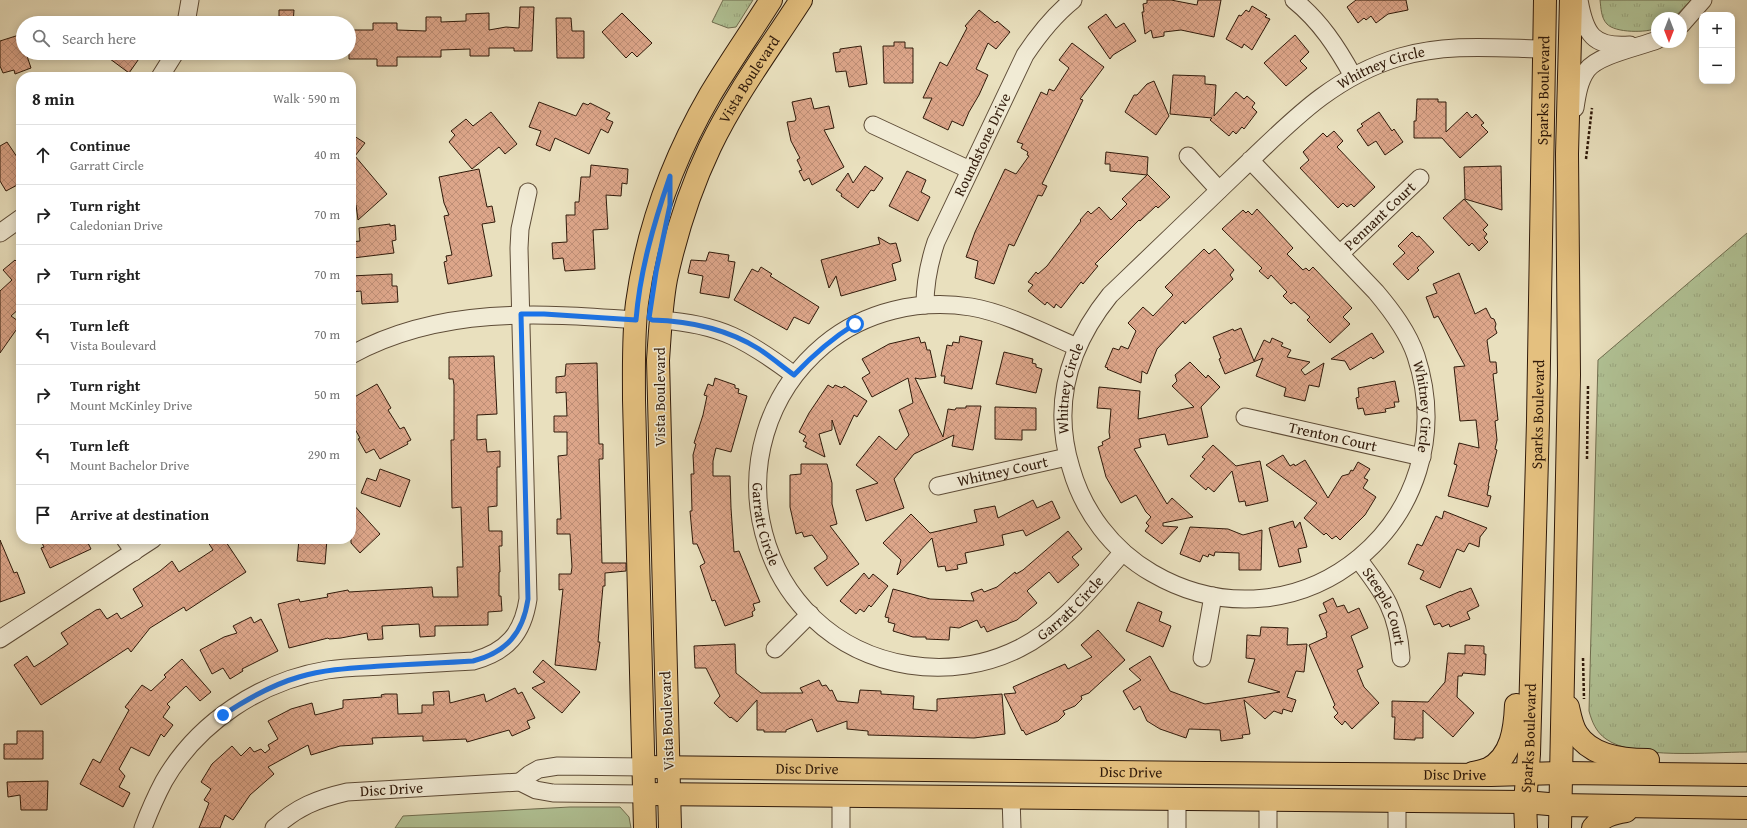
<!DOCTYPE html>
<html lang="en">
<head>
<meta charset="utf-8">
<style>
  body { margin:0; font-family:"Gentium Book Plus",serif; background:#f2f2f2; color:#222 }
  .controls { position:absolute; right:12px; top:12px; display:grid; overflow:hidden; border-radius:8px; box-shadow:0 2px 10px #0003 }
  .controls button { width:36px; height:36px; display:grid; place-items:center; padding:0; border:0; border-bottom:1px solid #e0e0e0; background:#fff; color:#222; font:20px sans-serif }
  .compass { position:absolute; left:1651px; top:12px; width:36px; height:36px; border-radius:50%; background:#fff; box-shadow:0 2px 10px #0003; rotate:180deg }
  .stop { position:absolute; width:12px; height:12px; margin:-9px; border:3px solid #1a73e8; border-radius:50%; background:#fff }
  .stop.end { background:#1a73e8; border-color:#fff; box-shadow:0 1px 4px #0008 }
  .list { margin:0; padding:0; list-style:none }
  h2 { display:flex; justify-content:space-between; align-items:center; height:52px; margin:0; padding:0 16px; font-size:17px }
  h2 small { font-size:13px; font-weight:400; color:#767676 }
  .list li { display:grid; grid-template-columns:26px 1fr auto; gap:12px; align-items:center; box-sizing:border-box; height:60px; padding:0 16px; border-top:1px solid #e0e0e0 }
  .list b { display:block; font-size:15px; white-space:nowrap }
  .list p { margin:0; font-size:13px; white-space:nowrap; color:#767676 }
  .list em { font-size:13px; font-style:normal; color:#767676 }
  .icon { flex:none; width:22px; height:22px; fill:none; stroke:currentColor; stroke-width:2; stroke-linecap:round; stroke-linejoin:round }
  .map { position:relative; flex:none; width:1747px; height:828px; overflow:hidden }
  .search { position:absolute; background:#fff; box-shadow:0 2px 10px #0003; left:16px; top:16px; width:340px; height:44px; display:flex; align-items:center; gap:10px; box-sizing:border-box; padding:0 14px; border-radius:22px; color:#767676; font-size:15px }
  .panel { position:absolute; background:#fff; box-shadow:0 2px 10px #0003; left:16px; top:72px; width:340px; height:472px; border-radius:16px }
  .map>svg:first-child { display:block }
  .grass { fill:url(#grass-tufts); stroke:#706e50 }
  .green { fill:#b1c396; stroke:#706e50 }
  .building { fill:url(#building-cross-hatch); stroke:#301a0a }
  .lines { fill:none; stroke-linecap:round; stroke-linejoin:round }
  .minor-casing { stroke:#5e4c37; stroke-width:19 }
  .major-casing { stroke:#301a0a; stroke-width:24 }
  .path { stroke:#301a0a; stroke-width:2.5; stroke-dasharray:3 2; stroke-linecap:butt }
  .minor { stroke:#f1ebd5; stroke-width:17 }
  .major { stroke:#e4c07f; stroke-width:22 }
  .route { stroke:#1a73e8; stroke-width:5 }
  .labels { text-anchor:middle; stroke-width:3; stroke-linejoin:round; paint-order:stroke }
  .street-label { font-size:15px; fill:#301a0a; stroke:#f1ebd5 }
</style>
</head>
<body>
<div class="map">
<svg width="1747" height="828" viewBox="0 0 1747 828">
  <defs>
    <pattern id="grass-tufts" width="24" height="20" patternUnits="userSpaceOnUse"><rect width="24" height="20" fill="#b1c396"/><path d="M3 7l-1-3M5 7V3M7 7l1-3M15 17l-1-3M17 17v-4M19 17l1-3" fill="none" stroke="#99a780"/></pattern>
    <pattern id="building-cross-hatch" width="8" height="8" patternUnits="userSpaceOnUse"><rect width="8" height="8" fill="#dda68a"/><path d="M0 0l8 8M0 8l8-8" fill="none" stroke="#be8e76"/></pattern>
  </defs>
  <rect width="100%" height="100%" fill="#e9e0be"/>
  <filter id="stains"><feTurbulence type="fractalNoise" baseFrequency=".005" numOctaves="4"/><feColorMatrix values="0 0 0 0 .2 0 0 0 0 .09 0 0 0 0 .02 0 0 0 .5 -.17"/></filter>
  <radialGradient id="worn" r=".72"><stop offset=".6" stop-color="#630" stop-opacity="0"/><stop offset="1" stop-color="#630" stop-opacity=".3"/></radialGradient>
  <!-- grass -->
  <g class="grass">
    <path d="M723,0H753L736,27L728,28L712,22Z"/>
    <path d="M1600,0H1691L1674,18H1657V28C1647,33 1615,33 1607,24C1601,18 1601,8 1600,0Z"/>
    <path d="M1747,233V752C1711,752 1635,760 1606,739C1596,732 1592,722 1589,711L1598,360Z"/>
  </g>
  <!-- green -->
  <path class="green" d="M570,807H620L629,817L631,828H395L403,816Z"/>
  <!-- building -->
  <g class="building">
    <path d="M1147,0H1171L1197,5L1198,0H1221L1214,37L1181,30L1164,32V36L1153,38L1151,30L1145,34L1142,12H1144L1143,4L1147,3Z"/>
    <path d="M1356,0H1406L1408,10L1388,14L1376,23L1371,16L1366,20L1364,18L1358,23L1347,7Z"/>
    <path d="M1252,6L1267,15L1265,17L1270,19L1252,50L1244,44L1242,48L1226,39L1239,15L1241,16L1246,10L1249,12Z"/>
    <path d="M520,7H534L532,51H514V48H489V56H470V49L441,50V57H397V66H377V59H349V30H373V23H397V30L426,31V17H441V22L466,21V14L489,13V30L506,27L519,28Z"/>
    <path d="M279,10H294L293,23H279Z"/>
    <path d="M979,10L995,23L997,21L1010,32L996,49L988,43L976,69L988,75L979,95L969,112L963,126L952,121L948,130L923,118L932,98H923L940,62L947,66L967,28L965,26Z"/>
    <path d="M622,13L652,43L637,57L632,52L626,58L602,32Z"/>
    <path d="M1106,14L1116,28L1124,23L1136,41L1113,55L1110,59L1088,27Z"/>
    <path d="M556,18H571L572,31H584V58H557Z"/>
    <path d="M19,35L23,46V53H26L31,68L15,74L14,70L3,73L0,66V41Z"/>
    <path d="M1295,35L1309,52L1300,61L1307,68L1286,86L1264,63Z"/>
    <path d="M894,42H905V48H913V83H884L883,46H894Z"/>
    <path d="M1072,43L1104,67L1080,99L1083,100L1042,184L1047,186L1042,196L1038,195L1014,246L1009,244L994,284L975,278L978,261L966,257L975,232L1005,169L1016,174L1029,156L1027,155L1028,152L1021,148L1023,144L1017,142L1041,92L1047,95L1049,89L1054,91L1069,68L1059,60Z"/>
    <path d="M861,46L867,84L849,87L846,71L836,72L833,53L840,52V49Z"/>
    <path d="M102,53H143L129,73Z"/>
    <path d="M1173,75L1205,76V84L1216,85L1214,116L1236,92L1244,99L1247,96L1255,103L1252,107L1257,112L1244,129L1242,127L1236,134L1233,131L1229,136L1210,120L1212,118L1170,114Z"/>
    <path d="M1154,81L1169,116L1156,135L1125,112L1134,95H1137L1147,84Z"/>
    <path d="M811,98L814,109L829,106L834,128L824,130L844,167L812,185L809,178L804,181L799,171L802,170L797,160L800,158L791,141L787,122L795,121L796,119L792,102Z"/>
    <path d="M1417,99H1438V102H1446V132L1467,112L1472,118L1476,114L1484,123L1481,125L1488,132L1460,158L1442,138H1414V121H1416Z"/>
    <path d="M539,102L576,116L583,103L588,105L590,103L610,113L606,119L613,122L608,133L601,129L589,154L555,138L550,151L536,145L541,131L529,127Z"/>
    <path d="M491,112L517,144L505,154L499,147L472,169L449,142L455,135L451,131L466,119L473,126Z"/>
    <path d="M1379,112L1392,131L1394,129L1403,142L1385,155L1376,141L1368,146L1357,130L1363,126L1361,124Z"/>
    <path d="M1334,131L1343,141L1337,147L1375,187L1354,207L1351,204L1347,207L1343,203L1338,208L1300,168L1309,160L1303,152L1323,133L1327,137Z"/>
    <path d="M351,134L365,143L355,156L387,194L358,220L356,205L351,209Z"/>
    <path d="M7,142L21,163V183L6,191L0,181V146Z"/>
    <path d="M1106,152L1148,157L1147,174L1170,197L1158,208L1156,206L1140,221L1139,220L1095,264L1098,266L1083,284L1081,282L1061,308L1056,304L1054,308L1047,302L1045,305L1028,291L1033,285L1028,282L1036,272L1038,274L1047,266L1081,221L1080,220L1088,211L1091,214L1099,207L1111,220L1127,204L1122,199L1147,175L1110,171V164H1105Z"/>
    <path d="M591,165L628,169L627,184L622,183L621,196L606,195L608,229L593,230L595,269L565,271L563,258L553,259L552,243L567,242L566,215H575V202H579L581,177H590Z"/>
    <path d="M865,166L883,178L874,191L871,190L858,208L841,196L842,194L836,190L848,173L853,183Z"/>
    <path d="M1501,166L1502,210L1465,199L1464,167Z"/>
    <path d="M479,169L487,207L492,206L495,222L482,224L492,276L448,284L444,262L447,261L446,256L452,255L444,216L449,215L444,203L439,177Z"/>
    <path d="M907,171L926,180L921,192L930,197L918,221L889,206Z"/>
    <path d="M1464,199L1488,225L1483,230L1487,234L1484,238L1488,242L1479,251L1472,243L1469,246L1443,218Z"/>
    <path d="M1257,209L1293,248L1287,254L1303,270L1306,268L1309,271L1313,267L1352,308L1343,317L1350,324L1330,343L1307,320L1310,317L1294,302L1291,304L1283,296L1287,292L1271,275L1268,279L1259,271L1262,268L1222,229L1243,210L1246,213L1248,211L1252,215Z"/>
    <path d="M390,224V226L395,225L396,240L392,241L394,253L353,258L351,242L360,241L359,228Z"/>
    <path d="M1412,232L1417,237L1419,236L1434,252L1417,268L1419,270L1408,280L1393,264L1405,253L1398,246Z"/>
    <path d="M878,237L890,244L896,243L901,261L892,264L896,280L841,296L836,276L829,288L821,260L880,244Z"/>
    <path d="M1204,249L1209,254L1215,249L1234,270L1230,275L1233,279L1185,324L1183,321L1157,349L1147,374L1142,371L1141,383L1107,369L1108,368L1105,367L1113,348L1119,350L1121,346L1128,349L1136,331L1128,323L1143,307L1153,316L1173,295L1165,287Z"/>
    <path d="M709,252L729,255L728,261L735,262L729,298L700,293L703,276L688,273L691,260L706,261Z"/>
    <path d="M15,260L21,266V307L11,316L21,323L0,353V291L12,280L3,270Z"/>
    <path d="M761,267L772,274L770,276L819,307L809,324L794,317L787,330L734,300L752,269L758,272Z"/>
    <path d="M1459,273L1475,314L1486,308L1491,318L1494,319L1496,324L1495,328L1497,333L1487,340L1490,362H1496L1497,373L1493,374L1498,420L1495,421L1497,440L1495,449L1497,450L1488,486H1489L1487,495L1491,496L1488,507L1448,496L1457,465L1454,464L1459,443L1479,448L1476,420L1460,421L1454,367L1465,366L1438,316L1434,318L1426,297L1437,293L1433,284Z"/>
    <path d="M392,274V286H397L398,302L362,304L361,291L351,292V276Z"/>
    <path d="M1241,328L1254,361L1264,340L1270,343L1272,338L1283,343L1281,346L1291,350L1287,357L1310,362L1301,370L1305,375L1324,363L1319,387L1309,385L1305,401L1284,396L1286,388L1256,376L1263,358L1225,374L1219,359L1221,358L1213,337L1233,329L1234,331Z"/>
    <path d="M1372,333L1384,352L1373,359L1371,357L1350,370L1345,361L1331,359Z"/>
    <path d="M960,336L982,341L972,389L944,383L945,376H941L947,345L952,346L953,342L959,343Z"/>
    <path d="M919,337L921,343L925,342L927,350H930L936,377L920,379L915,378L943,437L948,409L955,410L956,408H966V406H981L973,450L952,446L954,435L914,454L894,479L904,508L866,521L856,490L878,483L856,465L879,436L896,450L909,435L899,410L913,403L908,378L872,397L862,378L870,373L862,359L889,344Z"/>
    <path d="M1004,352L1033,359L1032,363L1036,364V367L1042,369L1036,393L996,384Z"/>
    <path d="M494,356L497,414L477,415V440L486,439L487,452L500,451V467H497V506L488,507L489,531H502V546H499L500,572H499V596H501L502,611L488,612V625L435,626V636L420,637L419,624L382,626L383,639L368,640L367,633L341,638L329,639L328,638L289,648L278,604L299,599L300,602L328,597L327,594L348,590L349,592L432,587L433,597H458L457,567H463L461,507L452,508L451,440H454V385L453,379H449V357Z"/>
    <path d="M1190,362L1206,378L1208,375L1220,387L1201,407L1208,437L1168,445L1165,434L1139,439L1141,447L1134,449L1167,504L1172,498L1193,517L1163,523V526L1178,527L1162,544L1145,531L1149,526L1146,523L1151,517L1146,512L1136,495L1121,503L1106,477L1098,447L1103,445L1102,442L1110,438L1109,432L1111,409L1097,408L1099,387L1140,391L1138,419L1194,407L1172,386L1177,381L1175,375Z"/>
    <path d="M597,363L599,444H603V459H599L602,563H626V571L605,573V586H603L598,642H600L596,670L555,665L563,589L559,590V574H571L572,567L570,534H557V519H561L558,456L567,455V432H554V416H567L566,392L556,393V377L565,376L566,364Z"/>
    <path d="M715,378L735,385V388L739,389L738,393L747,396L731,452L716,448L713,461V476H730L731,508L734,552L739,551L760,602L753,604L755,610L752,612L753,616L725,626L715,600L712,601L700,566L705,563L697,544H693L690,511H692L691,474H694L693,455L696,444L694,443L703,415L707,396L704,395L708,384L713,386Z"/>
    <path d="M1395,381L1399,402H1394L1395,407L1385,409L1386,412L1365,415L1363,408L1358,409L1356,398L1359,397L1358,388Z"/>
    <path d="M377,384L391,408L388,410L400,429L404,427L411,440L407,442L408,444L380,459L374,449L366,453L358,439L360,438L351,422V399Z"/>
    <path d="M828,385L833,388L835,385L842,388L844,386L867,401L857,417L854,415L840,445L832,420V430L819,434L825,457L805,447L807,443L803,441L806,436L799,432L809,413Z"/>
    <path d="M995,407L1036,408V430H1022V440L995,439Z"/>
    <path d="M1213,445L1236,466L1260,461L1268,501L1246,506L1245,501L1239,502L1232,471L1214,492L1208,487L1206,490L1190,476L1205,459L1202,457Z"/>
    <path d="M1283,455L1290,466L1294,464L1295,466L1305,460L1328,498L1342,476L1349,474L1351,470L1353,471L1358,462L1370,469L1364,478L1368,480L1363,488L1376,497L1365,515L1340,540L1336,536L1332,539L1326,533L1324,535L1304,518L1317,503L1266,465Z"/>
    <path d="M801,464H827L832,483V504L837,524L830,526L859,564L827,586L814,568L827,559V556L812,535L804,537L802,532L796,534L790,507V475L801,474Z"/>
    <path d="M380,469L410,480L400,507L361,493L367,478L376,481Z"/>
    <path d="M1033,500L1037,508L1052,501L1060,518L1026,536L1023,530L1002,535L1004,545L965,553L967,563L957,565L958,569L946,571L945,566L938,567L932,538L897,575L901,560L883,543L911,514L930,533L977,522L974,510L995,506L998,518Z"/>
    <path d="M351,502L380,534L360,553L351,543Z"/>
    <path d="M1444,511L1487,528L1480,537L1479,547L1469,543L1464,552L1457,549L1440,588L1420,579L1424,571L1408,564L1417,544L1422,546L1436,516L1442,519Z"/>
    <path d="M1293,521L1295,528L1300,522L1307,547L1298,549L1301,562L1279,567L1269,528Z"/>
    <path d="M1190,527L1228,529L1243,535L1262,530L1261,570H1239V553L1215,552L1214,556L1209,554L1208,557L1203,555L1200,562L1180,554Z"/>
    <path d="M1068,531L1082,549L1072,557L1079,565L1058,583L1049,572L1029,589L1027,591L1037,603L1017,620L987,632L984,626L981,628L977,620L959,628L950,627L949,640L926,639V637H913L893,631L895,624L888,622L889,618L885,617L893,589L930,599L974,601L971,593L982,589L984,592L997,587L1015,572L1016,574L1023,570Z"/>
    <path d="M40,539H86L91,549L50,568L41,548L44,547Z"/>
    <path d="M206,539H224L246,572L186,611L184,607L150,628L131,652L128,648L41,705L14,665L27,656L34,667L45,660L68,644L61,633L96,610L100,609L107,619L117,613L121,619L143,606L133,589L160,571L172,561L179,572L213,550Z"/>
    <path d="M299,539H327L325,564L297,561Z"/>
    <path d="M0,540L14,573L17,572L25,593L0,602Z"/>
    <path d="M864,573L869,579L873,574L888,586L871,607L869,605L864,612L860,609L856,614L840,601Z"/>
    <path d="M1471,588L1479,606L1467,612L1470,619L1450,627L1449,624L1442,627L1440,623L1434,625L1426,606L1461,591V592Z"/>
    <path d="M1333,598L1337,607L1344,605L1348,613L1359,608L1368,628L1351,636L1363,667L1357,670L1364,687L1379,703L1352,729L1345,721L1342,725L1334,717L1338,713L1333,707L1335,705L1309,645L1327,637L1326,633H1327L1319,615L1327,612L1323,603Z"/>
    <path d="M1138,602L1162,612L1159,621L1171,626L1163,647L1126,631Z"/>
    <path d="M251,617L254,623L261,619L278,651L242,669L243,671L230,679L223,668L212,674L200,650L224,637L237,633L233,626Z"/>
    <path d="M1261,627L1288,628L1287,645L1307,644L1304,672L1296,671L1287,697L1296,700L1292,712L1283,709L1282,714L1274,711L1265,719L1244,700L1250,734L1242,735L1243,738L1221,741L1220,730L1189,729L1186,738L1160,729L1147,721L1140,706L1134,710L1123,691L1141,680L1129,669L1150,656L1170,691L1205,704L1280,692L1248,682L1255,659L1246,658L1247,635L1260,636Z"/>
    <path d="M1098,630L1125,660L1089,693L1081,696L1082,699L1075,706L1063,711L1065,714L1058,721L1026,735L1023,730L1022,731L1004,694L1016,693L1013,687L1065,664L1068,669L1092,657L1081,645Z"/>
    <path d="M735,644L736,673L761,693H803L800,688L819,680L822,686L826,685L830,691L832,690L837,701L858,703L860,690L881,691V694L914,696L913,709L937,711V699L1002,694L1005,734L974,738L868,735V731L847,729V721L817,732L812,719L786,730V732H764V730H757V700L737,722L731,717L730,718L714,703L720,696L706,668H695L694,646Z"/>
    <path d="M1465,645L1484,646V654H1486L1485,675L1463,673L1462,676H1458L1457,697L1474,713L1453,737L1423,710V738H1415V740L1394,739L1395,717H1392V701L1428,702L1445,682L1448,653L1465,654Z"/>
    <path d="M182,659L211,692L200,701L186,686L167,704L170,707L163,717L173,725L164,737L161,734L149,756L131,747L119,769L125,776L119,787L130,793L123,807L80,784L93,759L100,763L129,710L125,707L142,685L151,691L166,677L164,675Z"/>
    <path d="M543,660L580,692L562,713L532,688L545,682L533,672Z"/>
    <path d="M515,688L518,694L522,692L535,718L527,721L530,728L512,736L509,730L467,742L466,739L423,741V736L372,738L373,744L340,746L311,755L308,745L268,767L274,774L250,795L233,820L225,815L220,828H199L209,803L204,800L211,789L201,782L212,764L232,746L241,756L250,747L254,752L261,749L265,753L270,749L268,745L278,739L268,721L291,709L312,703L315,715L343,708V700L382,697L381,695L385,694H397L398,714L422,713V705H434L433,692L449,691L450,703L484,694L486,702Z"/>
    <path d="M17,731H43V759H4V744H17Z"/>
    <path d="M48,781L47,810H21L20,795L8,797L7,782Z"/>
  </g>
  <g class="lines">
    <!-- minor casing -->
    <g class="minor-casing">
      <g id="minor">
        <path d="M1294,0C1320,21 1337,47 1353,76"/>
        <path d="M1579,0C1585,34 1593,48 1630,45"/>
        <path d="M186,23L190,0"/>
        <path d="M1681,25L1703,0"/>
        <path d="M160,77L175,53"/>
        <path d="M1575,108C1577,95 1579,81 1587,70C1598,55 1639,47 1657,40"/>
        <path d="M873,125L970,170"/>
        <path d="M1188,156L1219,190"/>
        <path id="s1" d="M1250,160L1376,292C1392,311 1408,332 1416,356C1469,518 1300,659 1152,573C1112,550 1083,511 1071,468C1051,403 1069,346 1110,295C1152,255 1193,215 1235,175C1287,126 1329,78 1400,57C1447,43 1496,48 1544,49"/>
        <path d="M0,233L21,218"/>
        <path id="s2" d="M1340,254L1420,178"/>
        <path id="s3" d="M925,305C925,282 929,263 936,242L1025,55C1039,34 1053,16 1073,0"/>
        <path d="M661,320C720,324 747,340 794,375"/>
        <path id="s4" d="M1077,347C1044,333 1006,313 971,307C919,299 865,311 824,345C705,445 754,640 909,665C947,671 986,665 1020,648C1062,627 1092,587 1123,552"/>
        <path d="M351,355C440,306 539,313 636,320"/>
        <path id="s5" d="M1245,417L1422,457"/>
        <path id="s6" d="M938,486L1067,457"/>
        <path d="M125,539L134,552"/>
        <path id="s7" d="M1358,559C1385,594 1398,612 1401,658"/>
        <path d="M0,639L153,539"/>
        <path d="M775,649L810,614"/>
        <path d="M1202,658L1213,596"/>
        <path d="M520,782L530,774L539,769L558,766L644,767"/>
        <path d="M841,796V828"/>
        <path d="M1011,797L1012,828"/>
        <path d="M1268,800V828"/>
        <path d="M1397,801V828"/>
        <path d="M143,828C149,812 156,796 164,781C198,722 261,681 327,670C345,667 364,667 382,666C412,664 442,663 473,661C507,652 523,633 528,599L519,248L520,229L528,192"/>
        <path id="s8" d="M274,828C297,807 317,799 347,792L520,782L536,790L553,793L644,794"/>
        <path d="M1177,828V799"/>
      </g>
    </g>
    <!-- major casing -->
    <g class="major-casing">
      <g id="major">
        <path d="M1568,707C1570,716 1572,727 1577,734C1592,757 1624,760 1648,760"/>
        <path id="s9" d="M644,767L1206,773L1491,775L1561,773L1747,775"/>
        <path d="M1473,773C1477,772 1483,771 1488,769C1512,757 1515,728 1516,705"/>
        <path d="M644,794L1525,802L1560,805L1747,808"/>
        <path d="M645,828L634,400C634,368 633,335 637,303C647,230 673,159 710,95C729,63 751,32 771,0"/>
        <path id="s10" d="M670,828L658,360C660,333 661,306 666,279C676,233 690,189 710,147C735,95 770,48 801,0"/>
        <path id="s11" d="M1526,828L1525,802L1529,754L1538,421L1545,0"/>
        <path d="M1560,828L1569,375L1567,154L1571,0"/>
        <path d="M1593,828C1602,817 1611,813 1626,811"/>
      </g>
    </g>
    <!-- path -->
    <g class="path">
      <path d="M1586,159L1592,108"/>
      <path d="M1587,459L1588,386"/>
      <path d="M1583,658L1584,699"/>
    </g>
    <!-- minor -->
    <use href="#minor" class="minor"/>
    <!-- major -->
    <use href="#major" class="major"/>
  </g>
  <g class="lines">
    <!-- route -->
    <path class="route" d="M223,715C247,699 271,685 299,677C326,669 353,668 381,666C412,664 442,663 473,661C507,652 523,633 528,599L521,314H544L636,320C640,270 654,223 670,176V205L656,272L649,318L652,320C690,321 727,329 759,349C771,357 783,367 794,375C813,355 831,339 855,324"/>
  </g>
  <g class="labels">
    <!-- street labels -->
    <g class="street-label">
      <text dy="5" stroke="none"><textPath href="#s1" startOffset="1381">Whitney Circle</textPath></text>
      <text dy="5" stroke="none"><textPath href="#s10" startOffset="767">Vista Boulevard</textPath></text>
      <text dy="5" stroke="none"><textPath href="#s11" startOffset="738">Sparks Boulevard</textPath></text>
      <text dy="5" stroke="none"><textPath href="#s3" startOffset="172">Roundstone Drive</textPath></text>
      <text dy="5" stroke="none"><textPath href="#s2" startOffset="55">Pennant Court</textPath></text>
      <text dy="5" stroke="none"><textPath href="#s1" startOffset="920">Whitney Circle</textPath></text>
      <text transform="translate(660 397) rotate(-90)" y="5">Vista Boulevard</text>
      <text dy="5" stroke="none"><textPath href="#s1" startOffset="310">Whitney Circle</textPath></text>
      <text dy="5" stroke="none"><textPath href="#s11" startOffset="414">Sparks Boulevard</textPath></text>
      <text dy="5" stroke="none"><textPath href="#s5" startOffset="90">Trenton Court</textPath></text>
      <text dy="5" stroke="none"><textPath href="#s6" startOffset="66">Whitney Court</textPath></text>
      <text dy="5" stroke="none"><textPath href="#s4" startOffset="470">Garratt Circle</textPath></text>
      <text dy="5" stroke="none"><textPath href="#s4" startOffset="865">Garratt Circle</textPath></text>
      <text dy="5" stroke="none"><textPath href="#s7" startOffset="55">Steeple Court</textPath></text>
      <text transform="translate(667 721) rotate(-92)" y="5">Vista Boulevard</text>
      <text dy="5" stroke="none"><textPath href="#s11" startOffset="90">Sparks Boulevard</textPath></text>
      <text dy="5" stroke="none"><textPath href="#s9" startOffset="163">Disc Drive</textPath></text>
      <text dy="5" stroke="none"><textPath href="#s9" startOffset="487">Disc Drive</textPath></text>
      <text dy="5" stroke="none"><textPath href="#s9" startOffset="811">Disc Drive</textPath></text>
      <text dy="5" stroke="none"><textPath href="#s8" startOffset="127">Disc Drive</textPath></text>
    </g>
  </g>
  <rect width="100%" height="100%" filter="url(#stains)"/>
  <rect width="100%" height="100%" fill="url(#worn)"/>
</svg>
<div class="controls">
<button>+</button>
<button>−</button>
</div>
<svg class="compass" viewBox="-18 -18 36 36"><path d="M0-13l5 13h-10z" fill="#e53935"/><path d="M0 13l5-13h-10z" fill="#767676"/></svg>
<div class="stop" style="left:855px;top:324px"></div>
<div class="stop end" style="left:223px;top:715px"></div>
<div class="search"><svg class="icon" aria-label="search" viewBox="0 0 24 24"><circle cx="10" cy="10" r="6"/><path d="M15 15l6 6"/></svg>Search here</div>
<section class="panel">
<h2>8 min<small>Walk · 590 m</small></h2>
<ul class="list">
<li><svg class="icon" aria-label="ahead" viewBox="0 0 24 24"><path d="M12 20V5M6 11l6-6 6 6"/></svg><div><b>Continue</b><p>Garratt Circle</p></div><em>40 m</em></li>
<li><svg class="icon" aria-label="right" viewBox="0 0 24 24"><path d="M7 20v-9h11M14 6l5 5-5 5"/></svg><div><b>Turn right</b><p>Caledonian Drive</p></div><em>70 m</em></li>
<li><svg class="icon" aria-label="right" viewBox="0 0 24 24"><path d="M7 20v-9h11M14 6l5 5-5 5"/></svg><div><b>Turn right</b></div><em>70 m</em></li>
<li><svg class="icon" aria-label="left" viewBox="0 0 24 24"><path d="M17 20v-9H6M10 6l-5 5 5 5"/></svg><div><b>Turn left</b><p>Vista Boulevard</p></div><em>70 m</em></li>
<li><svg class="icon" aria-label="right" viewBox="0 0 24 24"><path d="M7 20v-9h11M14 6l5 5-5 5"/></svg><div><b>Turn right</b><p>Mount McKinley Drive</p></div><em>50 m</em></li>
<li><svg class="icon" aria-label="left" viewBox="0 0 24 24"><path d="M17 20v-9H6M10 6l-5 5 5 5"/></svg><div><b>Turn left</b><p>Mount Bachelor Drive</p></div><em>290 m</em></li>
<li><svg class="icon" aria-label="arrive" viewBox="0 0 24 24"><path d="M6 21V4h12l-3 4 3 4H6"/></svg><div><b>Arrive at destination</b></div></li>
</ul>
</section>
</div>
</body>
</html>
